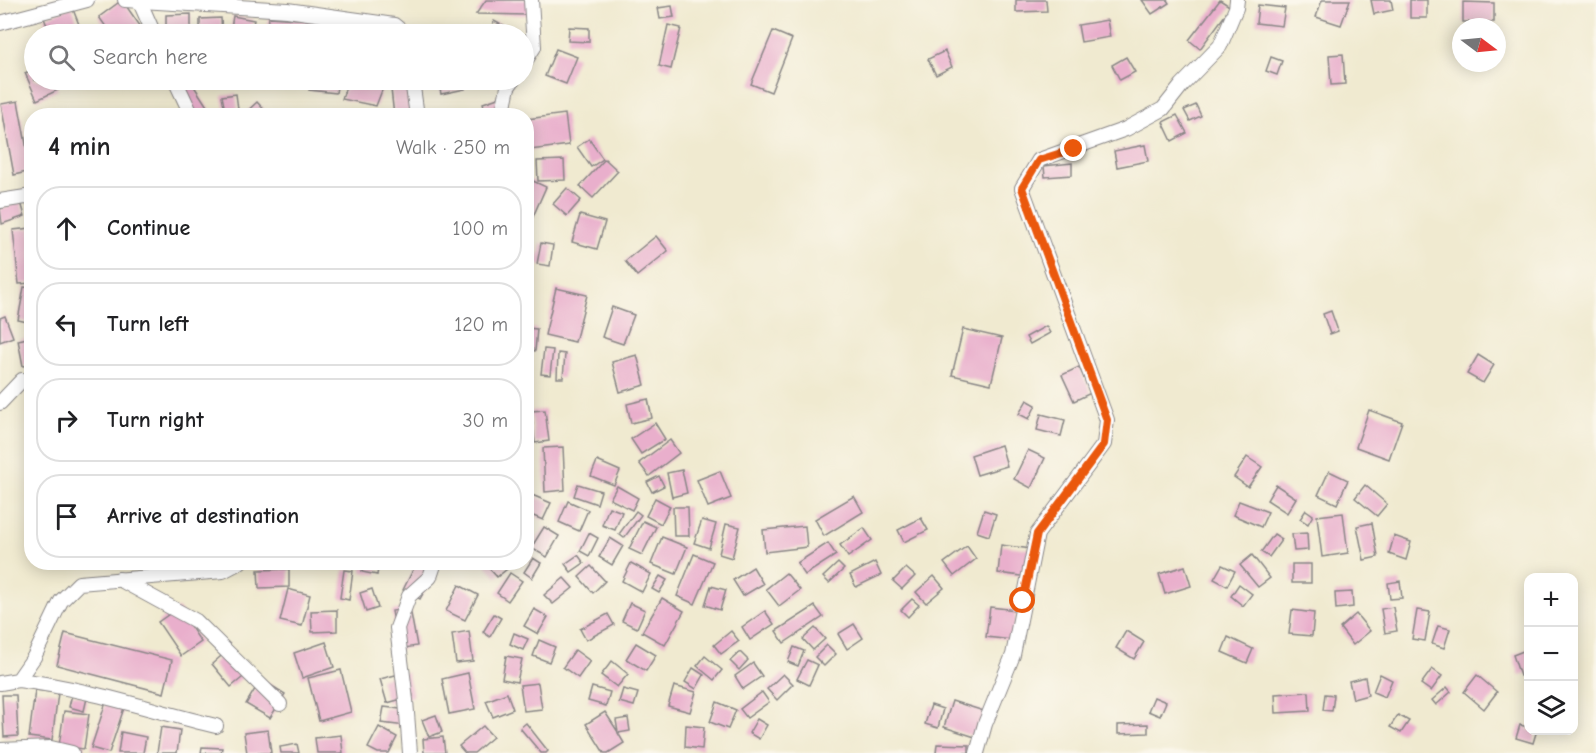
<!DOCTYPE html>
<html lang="en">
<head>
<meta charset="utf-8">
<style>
  body { margin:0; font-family:"Comic Neue",sans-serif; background:#f6f6f6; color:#202124 }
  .controls { position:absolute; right:18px; bottom:18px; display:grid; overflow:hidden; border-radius:12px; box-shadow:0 3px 15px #0003 }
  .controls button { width:54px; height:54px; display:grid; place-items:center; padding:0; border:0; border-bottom:2px solid #e0e0e0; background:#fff; color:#202124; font:30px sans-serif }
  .compass { position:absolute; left:1452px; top:18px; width:54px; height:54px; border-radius:50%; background:#fff; box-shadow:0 3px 15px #0003; rotate:106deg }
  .stop { position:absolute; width:18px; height:18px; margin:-14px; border:4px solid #ea580c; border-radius:50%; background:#fff }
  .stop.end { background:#ea580c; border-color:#fff; box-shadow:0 2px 6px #0008 }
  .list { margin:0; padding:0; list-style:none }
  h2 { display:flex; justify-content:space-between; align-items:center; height:78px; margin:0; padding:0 24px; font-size:26px }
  h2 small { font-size:20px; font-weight:400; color:#757577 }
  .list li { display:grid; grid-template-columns:39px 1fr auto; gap:18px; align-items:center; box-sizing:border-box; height:84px; margin:0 12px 12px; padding:0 12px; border:2px solid #e0e0e0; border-radius:24px }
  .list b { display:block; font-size:22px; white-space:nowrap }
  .list em { font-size:20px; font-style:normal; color:#757577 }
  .icon { flex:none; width:33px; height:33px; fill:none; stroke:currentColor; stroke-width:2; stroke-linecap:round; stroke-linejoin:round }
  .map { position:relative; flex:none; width:1596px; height:753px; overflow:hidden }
  .search { position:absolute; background:#fff; box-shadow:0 3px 15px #0003; left:24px; top:24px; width:510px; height:66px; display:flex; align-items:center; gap:15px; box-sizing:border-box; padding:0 21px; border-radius:33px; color:#757577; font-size:22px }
  .panel { position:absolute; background:#fff; box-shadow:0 3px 15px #0003; left:24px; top:108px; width:510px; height:462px; border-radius:24px }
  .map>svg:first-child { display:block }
  .building { fill:#e9afcc }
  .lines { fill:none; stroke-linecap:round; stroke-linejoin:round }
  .street-casing { stroke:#898686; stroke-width:16 }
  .street { stroke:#fff; stroke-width:14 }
  .route { stroke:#ea580c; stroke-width:8 }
</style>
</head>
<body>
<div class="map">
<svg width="1596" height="753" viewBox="0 0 1596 753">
  <rect width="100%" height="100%" fill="#fbf7ec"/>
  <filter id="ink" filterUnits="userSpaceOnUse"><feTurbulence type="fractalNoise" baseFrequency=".0167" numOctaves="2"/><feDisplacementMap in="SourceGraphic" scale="12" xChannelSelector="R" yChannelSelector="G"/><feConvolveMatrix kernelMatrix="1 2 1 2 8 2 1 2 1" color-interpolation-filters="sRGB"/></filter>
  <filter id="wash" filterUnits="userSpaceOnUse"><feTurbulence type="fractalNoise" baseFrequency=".008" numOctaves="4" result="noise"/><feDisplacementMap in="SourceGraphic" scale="24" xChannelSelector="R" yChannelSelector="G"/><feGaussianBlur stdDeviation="1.35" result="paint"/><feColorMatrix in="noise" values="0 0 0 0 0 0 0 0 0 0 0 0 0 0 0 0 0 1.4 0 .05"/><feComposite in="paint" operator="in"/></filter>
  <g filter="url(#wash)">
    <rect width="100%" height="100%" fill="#f0ead0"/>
    <g id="blocks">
      <!-- building -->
      <g class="building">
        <path d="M122,0L143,30L137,34H111L99,17Z"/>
        <path d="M486,0H534L529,15L476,14Z"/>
        <path d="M1016,0H1046L1047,11L1016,12Z"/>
        <path d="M1142,0H1167L1169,3L1152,14Z"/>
        <path d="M1220,0L1231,7L1200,49L1189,40Z"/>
        <path d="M1322,0H1350L1341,25L1316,17Z"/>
        <path d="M1371,0H1391L1393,10L1374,14Z"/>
        <rect x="1410" y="0" width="17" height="18"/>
        <path d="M1463,2L1494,3V22H1463Z"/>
        <path d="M1258,5L1285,8L1282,26L1256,23Z"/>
        <path d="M672,6L674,17L660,19L658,8Z"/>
        <path d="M72,7L82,32L76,34H50L44,18Z"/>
        <path d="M191,14V34H166V15Z"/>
        <path d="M233,16L254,20L251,34H230Z"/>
        <path d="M269,17L313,20L312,34H267Z"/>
        <path d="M324,17L350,23L348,34H320Z"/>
        <path d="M221,18L222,34H200V19Z"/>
        <path d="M1107,20L1110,37L1081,42L1078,25Z"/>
        <path d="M494,21L511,30L509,34H488Z"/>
        <path d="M366,24L392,29L391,34H362Z"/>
        <path d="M668,25L681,28L671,69L659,66Z"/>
        <path d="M569,27L589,28V42L568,41Z"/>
        <path d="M773,31L792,39L771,92L751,84Z"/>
        <path d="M556,49L577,57L566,84L545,76Z"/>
        <path d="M945,51L952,67L936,75L928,59Z"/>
        <path d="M1343,54L1345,84L1331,85L1329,55Z"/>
        <path d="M1126,57L1135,72L1120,80L1112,65Z"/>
        <path d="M1271,57L1282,61L1277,75L1266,71Z"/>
        <path d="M34,69V80H54L58,90L37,100L25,73Z"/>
        <path d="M186,80H190L212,114L194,116L176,86Z"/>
        <path d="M266,80H285L283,88L265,85Z"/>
        <path d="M310,80H338L336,93L309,90Z"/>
        <path d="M348,80H386L376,106L342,99Z"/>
        <path d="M390,80H410L415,116H394Z"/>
        <path d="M438,80H463L465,89L441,94Z"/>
        <path d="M236,94L238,109L225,111L222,96Z"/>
        <path d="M498,98L501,107L485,112L483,103Z"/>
        <path d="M18,101L31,171L14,175L1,104Z"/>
        <path d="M257,102L270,116H242Z"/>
        <path d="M1196,105L1201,116L1190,121L1184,110Z"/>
        <path d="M565,114L569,145L530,150L527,119Z"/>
        <path d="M1177,115L1187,133L1172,141L1163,122Z"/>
        <path d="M589,139L603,159L591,167L577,147Z"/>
        <path d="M1145,145L1148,161L1117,167L1114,151Z"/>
        <path d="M605,159L618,171L593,198L580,186Z"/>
        <path d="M564,160L565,180L538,181L537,161Z"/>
        <path d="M1072,163V175L1045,177L1044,166Z"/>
        <path d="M531,180L546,187L531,221L526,219V190Z"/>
        <path d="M567,188L581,200L567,216L553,204Z"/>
        <path d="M21,202L25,216L2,224L0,209Z"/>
        <path d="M580,215L605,222L597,249L572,242Z"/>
        <path d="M31,228L32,283L19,284L13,230Z"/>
        <path d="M656,236L668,251L637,276L625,261Z"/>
        <path d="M541,243L553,245L550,266L537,264Z"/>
        <path d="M24,287L32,288V323L18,320Z"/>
        <path d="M556,288L587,295L575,342L545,335Z"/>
        <path d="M612,307L634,315L623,344L602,337Z"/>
        <path d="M1331,311L1338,331L1330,334L1323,314Z"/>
        <path d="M5,316L13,337L0,342V318Z"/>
        <path d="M1046,326L1050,333L1030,344L1026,337Z"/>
        <path d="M526,328L537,329L535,351L526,350Z"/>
        <path d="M963,329L1002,338L991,384L952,375Z"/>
        <path d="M32,337V365L23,366L18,340Z"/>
        <path d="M544,349L553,350L550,375L541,374Z"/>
        <path d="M558,353L565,354L563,378H557Z"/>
        <path d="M637,355L645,385L620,392L612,362Z"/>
        <path d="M1478,355L1494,365L1483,383L1467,374Z"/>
        <path d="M1079,367L1091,393L1074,401L1062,375Z"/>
        <path d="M648,399L652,418L631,423L627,404Z"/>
        <path d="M1027,400L1036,405L1029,419L1019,414Z"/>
        <path d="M545,410L549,441L535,443L531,411Z"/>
        <path d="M1369,410L1402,422L1389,459L1356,447Z"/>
        <path d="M1041,414L1065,420L1061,436L1037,430Z"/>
        <path d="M655,423L665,439L641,454L631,439Z"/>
        <path d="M670,440L679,453L649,476L639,463Z"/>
        <path d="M1001,445L1007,466L977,475L971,455Z"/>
        <path d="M563,447L565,490L545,492L543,448Z"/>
        <path d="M1028,450L1045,458L1031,488L1014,479Z"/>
        <path d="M1247,457L1262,467L1248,487L1234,477Z"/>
        <path d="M597,461L620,471L614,485L591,476Z"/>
        <path d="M682,470L687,493L672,497L667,473Z"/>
        <path d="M720,471L731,498L708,507L697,480Z"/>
        <path d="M1329,471L1348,480L1337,504L1318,495Z"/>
        <path d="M659,476L664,486L652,492L647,482Z"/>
        <path d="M578,484L601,491L597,504L574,496Z"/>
        <path d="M1276,485L1296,498L1287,513L1267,500Z"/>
        <path d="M1365,485L1387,504L1377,516L1355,498Z"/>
        <path d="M617,486L638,498L632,510L610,499Z"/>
        <path d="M532,495L551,503L543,520L526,513V507Z"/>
        <path d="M854,496L863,512L824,536L815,519Z"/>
        <path d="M655,498L670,506L661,524L646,516Z"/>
        <path d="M568,501L588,510L579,531L559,522Z"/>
        <path d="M1239,501L1268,512L1261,527L1233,515Z"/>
        <path d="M609,507L622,512L615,530L602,525Z"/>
        <path d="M673,507H688L689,536H674Z"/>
        <path d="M984,510L996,514L989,536L977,532Z"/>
        <path d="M1306,510L1313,515L1308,524L1300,519Z"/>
        <path d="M636,511L641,515L624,538L619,534Z"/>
        <path d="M1343,513L1348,553L1322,557L1317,516Z"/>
        <path d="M921,518L928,530L904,542L898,530Z"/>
        <path d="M702,520L716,524L709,548L694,543Z"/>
        <path d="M643,521L656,527L642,555L629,549Z"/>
        <path d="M1372,523L1378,557L1364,560L1357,526Z"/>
        <path d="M726,524L740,527L732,558L719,554Z"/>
        <path d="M805,526L807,547L765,552L763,530Z"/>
        <path d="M544,527L559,536L547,557L531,548Z"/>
        <path d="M864,528L872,540L848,557L840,545Z"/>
        <path d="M589,533L598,538L589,556L580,551Z"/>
        <path d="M1307,533L1308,550L1294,551L1292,534Z"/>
        <path d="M1274,534L1282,539L1269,557L1261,552Z"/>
        <path d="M1394,536L1411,542L1406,560L1389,554Z"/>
        <path d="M662,537L687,547L676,574L651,564Z"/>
        <path d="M610,538L623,546L612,565L599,557Z"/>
        <path d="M828,543L836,555L805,575L797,563Z"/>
        <path d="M1001,545L1031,549L1028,577L998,573Z"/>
        <path d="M967,546L976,559L954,576L944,563Z"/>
        <path d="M694,554L713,562L695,604L677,596Z"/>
        <path d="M578,555L584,563L571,572L565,564Z"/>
        <path d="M1252,555L1270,578L1258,587L1240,565Z"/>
        <path d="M533,558L541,563L532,578L524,572Z"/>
        <path d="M363,562H379L377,575L362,572Z"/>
        <path d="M417,562H431L438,566L420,599L403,590Z"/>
        <path d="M487,562H502L507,569L497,577L485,564Z"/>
        <path d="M875,562L881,575L856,587L850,575Z"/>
        <path d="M631,563L651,574L642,592L622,581Z"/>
        <path d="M838,563L844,569L829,583L823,577Z"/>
        <rect x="1292" y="564" width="19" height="19"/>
        <path d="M1222,565L1235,571L1227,586L1214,579Z"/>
        <path d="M591,566L605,581L593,593L579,577Z"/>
        <path d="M1185,566L1191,586L1165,594L1159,574Z"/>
        <path d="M753,567L763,584L743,596L733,580Z"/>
        <path d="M906,568L915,576L902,589L893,581Z"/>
        <path d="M289,569V587L259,588L258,570Z"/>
        <path d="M344,570L353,571L349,600L340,598Z"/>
        <path d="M510,573L522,581L508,601L497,593Z"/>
        <path d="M786,573L800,590L779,606L766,589Z"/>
        <path d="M660,576L667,580L659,593L652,589Z"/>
        <path d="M934,576L944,588L926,603L916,592Z"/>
        <path d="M564,578L573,588L553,604L544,595Z"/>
        <path d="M1400,581L1402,598L1390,599L1388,583Z"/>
        <path d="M1239,584L1252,594L1243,606L1231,596Z"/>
        <path d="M459,585L478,595L465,620L446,611Z"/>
        <path d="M711,586L726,590L720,610L705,605Z"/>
        <path d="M288,589L310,595L302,626L280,621Z"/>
        <path d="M372,589L378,608L366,612L360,593Z"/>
        <path d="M1352,592L1353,607L1336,609L1335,593Z"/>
        <path d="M662,598L684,611L665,645L642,632Z"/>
        <path d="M912,599L919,605L908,617L901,610Z"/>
        <path d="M630,603L645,610L637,628L622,621Z"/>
        <path d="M815,606L823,617L784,643L776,631Z"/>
        <path d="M990,607L1016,610L1013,640L986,637Z"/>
        <path d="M1393,607L1397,631L1385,633L1381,609Z"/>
        <path d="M178,608L201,642L181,656L158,622Z"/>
        <path d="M410,608L417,646L399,649L392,611Z"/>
        <path d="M534,609L548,617L538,634L524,626Z"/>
        <path d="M337,610V631L312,632L311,611Z"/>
        <path d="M1292,610L1314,613L1312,636L1289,634Z"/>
        <path d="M1417,610L1430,612L1425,641L1412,639Z"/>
        <path d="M765,611L774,624L750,640L742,627Z"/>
        <path d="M494,614L501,618L490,637L483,632Z"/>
        <path d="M608,614L614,625L586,640L580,629Z"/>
        <path d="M1356,614L1370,631L1353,645L1340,628Z"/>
        <path d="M854,624L863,638L847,649L838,634Z"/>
        <path d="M1438,626L1450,629L1444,648L1432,644Z"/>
        <path d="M815,628L825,639L813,650L803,639Z"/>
        <path d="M469,631L473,661L456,663L452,634Z"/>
        <path d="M731,631L739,641L721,654L714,645Z"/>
        <path d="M1126,631L1144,642L1134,659L1116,648Z"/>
        <path d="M65,633L172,660L164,693L57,665Z"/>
        <path d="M514,633L528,639L523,650L510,644Z"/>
        <path d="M1228,637L1253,649L1247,663L1222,652Z"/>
        <path d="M539,640L555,647L549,662L533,656Z"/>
        <path d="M326,642L334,667L302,678L294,653Z"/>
        <path d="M636,643L656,655L646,671L626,659Z"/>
        <path d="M827,645L836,654L824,666L815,657Z"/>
        <path d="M794,647L804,651L798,666L788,662Z"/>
        <path d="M1528,649V673L1520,676L1513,655Z"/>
        <path d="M228,650L248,673L231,687L212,664Z"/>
        <path d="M575,650L590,661L578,678L563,667Z"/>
        <path d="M740,652L748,660L739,670L730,661Z"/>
        <path d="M506,656L522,659L517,682L502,679Z"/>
        <path d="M705,656L722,670L714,680L697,666Z"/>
        <path d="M807,660L818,665L809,685L797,679Z"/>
        <path d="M612,661L628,674L617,687L601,675Z"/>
        <path d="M753,663L762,676L743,689L735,676Z"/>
        <path d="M693,668L704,675L696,689L685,682Z"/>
        <path d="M1432,669L1442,676L1431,691L1421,684Z"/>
        <path d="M341,670L351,712L319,721L308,678Z"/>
        <path d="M407,672L413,696L387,703L380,679Z"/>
        <path d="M468,673L475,709L449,714L442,679Z"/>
        <path d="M783,674L793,684L777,700L767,689Z"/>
        <path d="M1380,674L1392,680L1385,697L1373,692Z"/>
        <path d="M1477,675L1497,692L1484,709L1464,692Z"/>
        <path d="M1365,677L1368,695L1353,699L1349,681Z"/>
        <path d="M261,679L285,694L270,718L246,704Z"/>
        <path d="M538,683L542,709L524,711L520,685Z"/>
        <path d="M674,686L696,692L690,712L668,706Z"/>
        <path d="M592,687L610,692L606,706L588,701Z"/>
        <path d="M1447,687L1451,692L1436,705L1432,700Z"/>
        <path d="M623,689L638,693L634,706L619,702Z"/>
        <path d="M35,690L58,693L52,740L29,737Z"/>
        <path d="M762,692L769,702L747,718L740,709Z"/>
        <path d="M1309,692L1310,711L1276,713L1275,694Z"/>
        <path d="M507,693L513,709L493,717L486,701Z"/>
        <path d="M72,694L87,698L84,711L69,707Z"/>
        <path d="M1325,694L1334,695L1332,711L1323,710Z"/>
        <path d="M2,695H16L18,736L4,737Z"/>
        <path d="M1154,697L1166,702L1160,716L1148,711Z"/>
        <path d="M952,701L987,712L978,738L944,727Z"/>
        <path d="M106,702L124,708L109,753L91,748Z"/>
        <path d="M717,702L736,710L728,729L710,722Z"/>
        <path d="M931,705L943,709L938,728L925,724Z"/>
        <path d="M384,707L408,710L406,726L381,723Z"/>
        <path d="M64,711L89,714L84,749L59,746Z"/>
        <path d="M605,712L618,732L616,720L628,718L630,731L618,733L624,743L608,753H604L586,724Z"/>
        <path d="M436,715L442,732L429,737L422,720Z"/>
        <path d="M1398,715L1409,721L1401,733L1390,727Z"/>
        <path d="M757,719L767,725L759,739L749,733Z"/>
        <path d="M526,723L548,751L546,753H541L520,728Z"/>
        <path d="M1148,724V733L1118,734V725Z"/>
        <path d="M686,725L704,727L702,749L685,747Z"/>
        <path d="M1520,725L1528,727V730H1537L1533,743L1516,738Z"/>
        <path d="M483,726L493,737L474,753H465L459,746Z"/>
        <path d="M161,727L180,730L177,753H157Z"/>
        <path d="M379,727L397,737L389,753H378L368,748Z"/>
        <path d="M268,730L271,753H247L244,733Z"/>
        <path d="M121,732L146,737L143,753H118Z"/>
        <path d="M341,735L343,753H317L315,738Z"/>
        <path d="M443,737L445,753H424L423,739Z"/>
        <path d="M297,744L299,753H281L280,747Z"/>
        <path d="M937,744L969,745V753H936Z"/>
        <path d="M202,747L222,748L221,753H201Z"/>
      </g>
    </g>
  </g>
  <g filter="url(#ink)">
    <use href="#blocks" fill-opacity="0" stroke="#898686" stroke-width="1.5"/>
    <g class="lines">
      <!-- street casing -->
      <g class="street-casing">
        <g id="street">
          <path d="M125,0L287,10L394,25L405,34"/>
          <path d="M139,0L154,34"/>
          <path d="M0,23L87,0"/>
          <path d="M524,63L534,47L531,0"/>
          <path d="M175,80L192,116"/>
          <path d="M412,80L417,116"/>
          <path d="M502,116L508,87L513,80"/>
          <path d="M0,201L32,196"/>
          <path d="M0,403L22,380L32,381"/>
          <path d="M119,579L196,621L280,704"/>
          <path d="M18,680C85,688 150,710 216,726"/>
          <path d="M0,683L18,680L34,657L61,601L79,583L223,571L240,562"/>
          <path d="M0,750L51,748L72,753"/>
          <path d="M410,753L406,700L397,628L409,596L430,577L435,562"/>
          <path d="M977,753L985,724L1013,655L1037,534L1104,444L1107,420L1022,188L1039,160L1126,129L1163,109L1182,85L1220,46L1236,8L1237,0"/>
        </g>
      </g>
      <!-- street -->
      <use href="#street" class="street"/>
    </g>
  </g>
  <g class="lines" filter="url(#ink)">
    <!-- route -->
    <path class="route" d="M1023,601L1037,534L1104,444L1107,420L1022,188L1039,160L1074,149"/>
  </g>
</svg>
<div class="controls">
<button>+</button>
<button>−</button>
<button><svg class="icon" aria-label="layers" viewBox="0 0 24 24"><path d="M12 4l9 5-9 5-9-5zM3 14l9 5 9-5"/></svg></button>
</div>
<svg class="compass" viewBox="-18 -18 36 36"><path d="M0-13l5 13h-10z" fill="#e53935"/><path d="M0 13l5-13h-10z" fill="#757577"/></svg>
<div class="stop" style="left:1023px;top:601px"></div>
<div class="stop end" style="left:1074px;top:149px"></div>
<div class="search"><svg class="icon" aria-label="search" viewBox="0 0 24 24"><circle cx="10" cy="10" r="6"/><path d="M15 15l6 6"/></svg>Search here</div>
<section class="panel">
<h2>4 min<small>Walk · 250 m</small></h2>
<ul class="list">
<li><svg class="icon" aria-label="ahead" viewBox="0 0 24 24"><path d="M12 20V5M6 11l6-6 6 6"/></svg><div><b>Continue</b></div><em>100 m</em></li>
<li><svg class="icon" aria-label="left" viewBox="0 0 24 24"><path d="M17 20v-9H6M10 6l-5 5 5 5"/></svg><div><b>Turn left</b></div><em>120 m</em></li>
<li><svg class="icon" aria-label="right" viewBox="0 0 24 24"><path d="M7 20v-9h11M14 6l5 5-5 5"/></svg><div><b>Turn right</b></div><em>30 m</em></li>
<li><svg class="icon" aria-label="arrive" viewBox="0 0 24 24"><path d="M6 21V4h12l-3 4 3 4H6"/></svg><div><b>Arrive at destination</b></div></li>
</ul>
</section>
</div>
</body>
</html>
